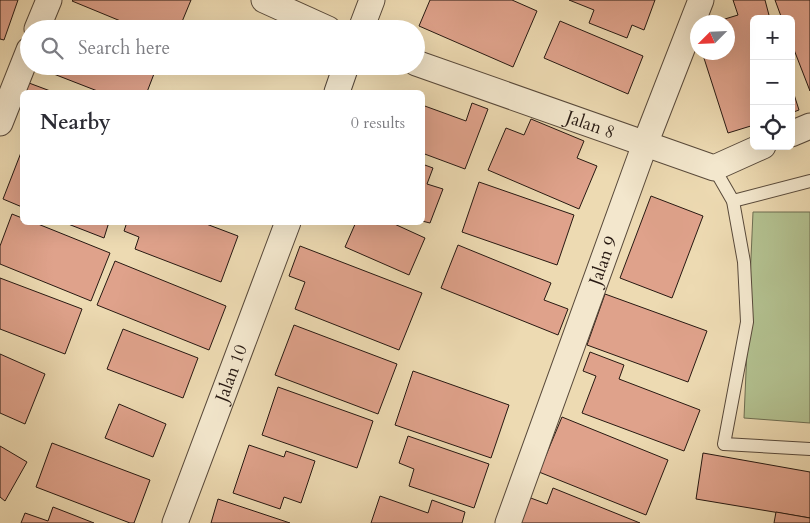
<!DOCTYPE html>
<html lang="en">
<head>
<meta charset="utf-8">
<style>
  body { margin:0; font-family:Cardo,serif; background:#f7f7f7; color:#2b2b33 }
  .controls { position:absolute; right:15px; top:15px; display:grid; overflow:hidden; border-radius:8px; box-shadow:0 5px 20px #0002 }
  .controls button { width:45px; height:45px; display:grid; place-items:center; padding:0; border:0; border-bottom:1px solid #e1e1e2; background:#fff; color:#2b2b33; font:25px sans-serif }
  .compass { position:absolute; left:690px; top:15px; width:45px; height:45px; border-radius:50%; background:#fff; box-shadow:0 5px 20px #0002; rotate:246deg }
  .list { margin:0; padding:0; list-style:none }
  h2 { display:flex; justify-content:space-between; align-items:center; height:65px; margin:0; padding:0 20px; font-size:21px }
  h2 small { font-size:16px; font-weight:400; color:#7c7c81 }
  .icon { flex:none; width:28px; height:28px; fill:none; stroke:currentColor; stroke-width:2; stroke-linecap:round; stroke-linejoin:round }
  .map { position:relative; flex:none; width:810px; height:523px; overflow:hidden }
  .search { position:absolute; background:#fff; box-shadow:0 5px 20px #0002; left:20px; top:20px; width:405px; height:55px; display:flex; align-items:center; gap:12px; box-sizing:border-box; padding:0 18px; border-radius:28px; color:#7c7c81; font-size:19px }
  .panel { position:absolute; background:#fff; box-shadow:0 5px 20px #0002; left:20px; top:90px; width:405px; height:135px; border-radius:8px }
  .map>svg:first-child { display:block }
  .green { fill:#b3c190; stroke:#6d6d51 }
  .building { fill:#dfa28b; stroke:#271912 }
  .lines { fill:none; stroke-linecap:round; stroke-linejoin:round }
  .lane-casing { stroke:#58493a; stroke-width:14 }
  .street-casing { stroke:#58493a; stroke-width:27 }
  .lane { stroke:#f3e7cd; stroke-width:12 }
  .street { stroke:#f3e7cd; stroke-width:25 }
  .labels { text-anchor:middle; stroke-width:4; stroke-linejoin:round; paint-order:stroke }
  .street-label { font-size:18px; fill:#271912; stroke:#f3e7cd }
</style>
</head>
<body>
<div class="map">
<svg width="810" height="523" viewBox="0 0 810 523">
  <rect width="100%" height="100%" fill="#eddab2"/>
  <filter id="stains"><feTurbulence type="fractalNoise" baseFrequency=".004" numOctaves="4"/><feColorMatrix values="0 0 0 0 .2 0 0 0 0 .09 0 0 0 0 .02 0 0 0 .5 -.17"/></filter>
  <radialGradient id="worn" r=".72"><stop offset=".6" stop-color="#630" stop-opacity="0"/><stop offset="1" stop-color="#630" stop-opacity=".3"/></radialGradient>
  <!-- green -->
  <path class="green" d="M753,212H810V423L744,418Z"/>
  <!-- building -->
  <g class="building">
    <path d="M0,0H18L4,40L0,39Z"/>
    <path d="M73,0H191L179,29H140L72,1Z"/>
    <path d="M430,0H512L537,11L513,67L419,26Z"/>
    <path d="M569,0H655L644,30L632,25L627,38L589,23L594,10Z"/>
    <path d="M733,0H765L770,19H754V125L728,133L702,52H728V22H715L738,15Z"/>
    <path d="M775,0H810V91L791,42V19H782Z"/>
    <path d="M560,21L643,56L628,94L544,58Z"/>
    <path d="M48,66H157L147,92H100L46,71Z"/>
    <path d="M29,83L53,92H26Z"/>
    <path d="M791,85L799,110L791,113Z"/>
    <path d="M472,103L488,109L465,169L422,153V105L466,121Z"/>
    <path d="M531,119L584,141L577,158L597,166L579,209L488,170L506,128L524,135Z"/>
    <path d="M22,150V207L3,199Z"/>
    <path d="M422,164L433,168L427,184L443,189L430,223L422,221Z"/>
    <path d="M479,182L574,215L557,265L462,232Z"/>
    <path d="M651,196L703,216L672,298L620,278Z"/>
    <path d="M12,214L22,218V222H33L110,253L91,301L0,264V246Z"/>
    <path d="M63,222H109L104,238Z"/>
    <path d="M127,222H201L238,236L221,282L135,249L139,237L124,231Z"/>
    <path d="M356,222H390L425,238L409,275L345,247Z"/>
    <path d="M458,245L551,283L544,300L568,309L558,335L441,288Z"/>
    <path d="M300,246L422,293L399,350L295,309L305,282L289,276Z"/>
    <path d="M115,261L226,306L209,350L97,305Z"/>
    <path d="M0,278L82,309L65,354L0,329Z"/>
    <path d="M605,294L707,331L688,382L587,345Z"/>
    <path d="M294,325L397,364L378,414L275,375Z"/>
    <path d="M123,329L198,358L183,398L107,369Z"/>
    <path d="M590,352L624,365L619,379L700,410L684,451L582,413L596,376L583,371Z"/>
    <path d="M0,354L45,374L25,424L0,413Z"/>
    <path d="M413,371L509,405L491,458L395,425Z"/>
    <path d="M278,387L373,421L357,468L262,435Z"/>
    <path d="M119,404L166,424L153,457L105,438Z"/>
    <path d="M562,417L668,460L646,515L539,472Z"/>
    <path d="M408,436L489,464L474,508L409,486L414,469L399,463Z"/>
    <path d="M52,443L150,480L134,523H130L36,487Z"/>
    <path d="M249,445L284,457L286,451L315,461L301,503L284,497L280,509L233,493Z"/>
    <path d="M0,446L27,462L5,501L0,497Z"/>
    <path d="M703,453L810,472V518L696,499Z"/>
    <path d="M553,488L640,523H518L528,497L547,504Z"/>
    <path d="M380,496L428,513L432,500L465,512L462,523H371Z"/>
    <path d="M218,499L290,523H211Z"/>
    <path d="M53,507L94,523H21L25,513L48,521Z"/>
    <path d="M776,512L810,518V523H774Z"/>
  </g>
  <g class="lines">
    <!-- lane casing -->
    <g class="lane-casing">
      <g id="lane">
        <path d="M714,168L733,201L744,262L747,322L724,444L810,449"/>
        <path d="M733,201L810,181"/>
      </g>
    </g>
    <!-- street casing -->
    <g class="street-casing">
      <g id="street">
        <path d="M264,0L328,29"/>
        <path d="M37,29L49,0"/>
        <path d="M361,29L372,0"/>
        <path id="s1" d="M416,63L714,168L763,146"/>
        <path d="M337,92L346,66"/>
        <path d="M0,123L29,50"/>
        <path d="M791,134L810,126"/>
        <path id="s2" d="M175,523L288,222"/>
        <path id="s3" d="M508,523L645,144L701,0"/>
      </g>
    </g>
    <!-- lane -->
    <use href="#lane" class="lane"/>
    <!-- street -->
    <use href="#street" class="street"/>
  </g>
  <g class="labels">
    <!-- street labels -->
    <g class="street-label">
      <text dy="6" stroke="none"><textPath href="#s1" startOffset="185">Jalan 8</textPath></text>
      <text dy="6" stroke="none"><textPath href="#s3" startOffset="279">Jalan 9</textPath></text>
      <text dy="6" stroke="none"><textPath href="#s2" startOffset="160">Jalan 10</textPath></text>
    </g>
  </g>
  <rect width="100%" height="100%" filter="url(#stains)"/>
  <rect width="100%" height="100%" fill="url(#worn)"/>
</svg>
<div class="controls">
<button>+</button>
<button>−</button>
<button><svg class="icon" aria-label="locate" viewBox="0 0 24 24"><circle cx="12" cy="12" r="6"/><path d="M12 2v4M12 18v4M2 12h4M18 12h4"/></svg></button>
</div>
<svg class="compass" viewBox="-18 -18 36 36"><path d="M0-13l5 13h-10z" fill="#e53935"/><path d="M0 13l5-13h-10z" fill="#7c7c81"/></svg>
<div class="search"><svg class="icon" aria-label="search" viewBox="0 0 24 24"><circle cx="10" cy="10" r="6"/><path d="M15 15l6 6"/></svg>Search here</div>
<section class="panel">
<h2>Nearby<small>0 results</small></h2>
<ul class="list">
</ul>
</section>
</div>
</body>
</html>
